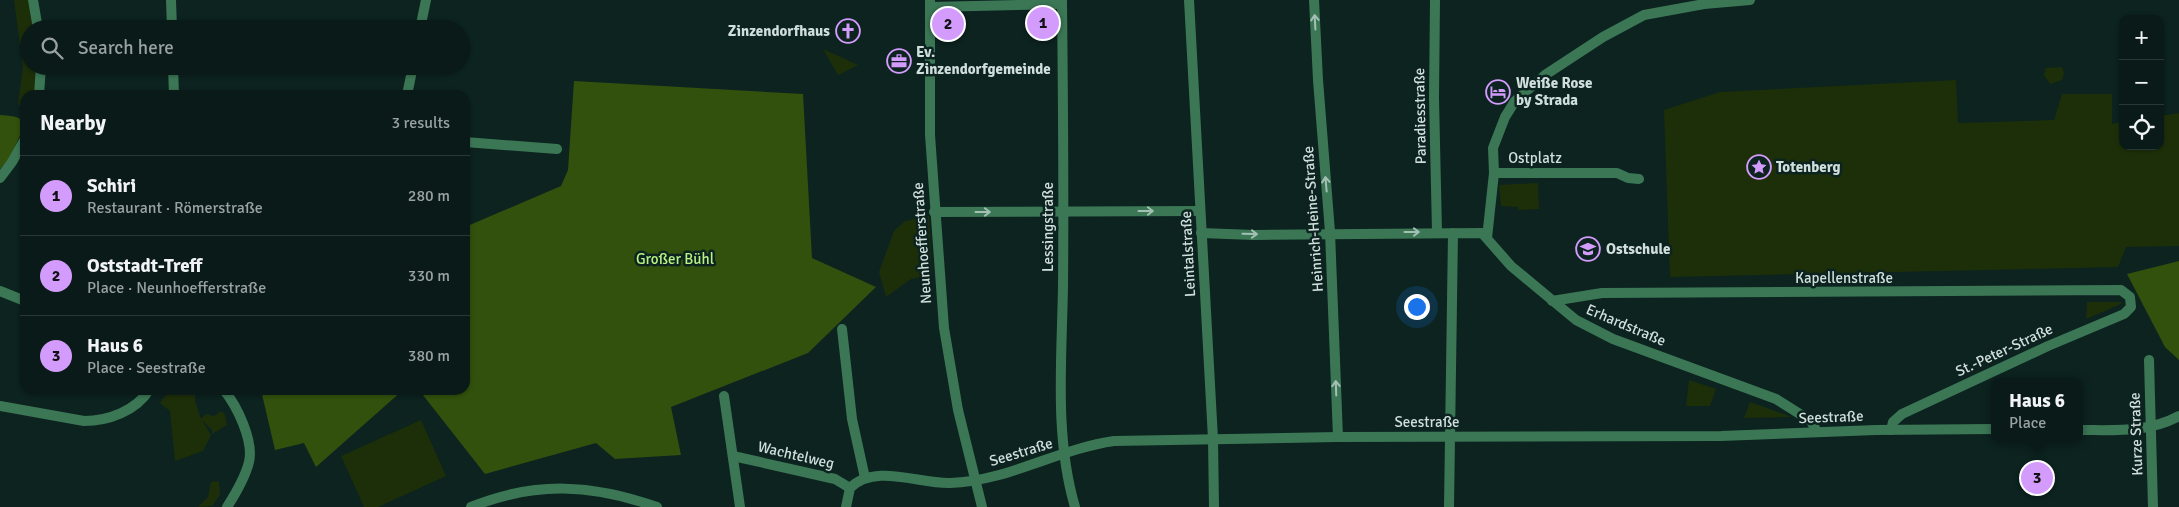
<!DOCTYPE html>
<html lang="en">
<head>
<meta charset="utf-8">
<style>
  body { margin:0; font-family:Signika,sans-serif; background:#172725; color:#f1f3f6 }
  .controls { position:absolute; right:15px; top:15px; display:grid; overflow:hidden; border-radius:10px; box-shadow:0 1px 4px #0004 }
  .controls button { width:45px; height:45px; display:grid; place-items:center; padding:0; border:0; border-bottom:1px solid #293837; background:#091a18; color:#f1f3f6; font:25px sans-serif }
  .you { position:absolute; left:1416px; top:306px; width:18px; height:18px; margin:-12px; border:4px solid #fff; border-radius:50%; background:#1a73e8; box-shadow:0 0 0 8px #1a73e833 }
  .badge { display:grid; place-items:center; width:32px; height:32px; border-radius:50%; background:#d39cfc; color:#111; font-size:16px; font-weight:700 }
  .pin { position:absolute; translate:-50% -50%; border:2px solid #fff; box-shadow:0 1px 5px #0006 }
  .popup { position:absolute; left:1991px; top:378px; width:92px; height:65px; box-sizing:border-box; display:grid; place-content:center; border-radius:10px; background:#091a18; filter:drop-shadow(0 1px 4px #0005); font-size:16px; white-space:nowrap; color:#99a1a2 }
  .popup b { font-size:19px; color:#f1f3f6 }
  .popup::after { content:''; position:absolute; left:50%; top:100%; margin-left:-10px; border:10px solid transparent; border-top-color:#091a18 }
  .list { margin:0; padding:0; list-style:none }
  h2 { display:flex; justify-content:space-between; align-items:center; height:65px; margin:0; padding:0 20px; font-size:21px }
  h2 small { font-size:16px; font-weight:400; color:#99a1a2 }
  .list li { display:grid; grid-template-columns:32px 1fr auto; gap:15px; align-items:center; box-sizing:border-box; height:80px; padding:0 20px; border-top:1px solid #293837 }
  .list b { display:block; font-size:19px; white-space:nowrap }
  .list p { margin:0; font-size:16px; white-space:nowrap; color:#99a1a2 }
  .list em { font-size:16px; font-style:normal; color:#99a1a2 }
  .icon { flex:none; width:28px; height:28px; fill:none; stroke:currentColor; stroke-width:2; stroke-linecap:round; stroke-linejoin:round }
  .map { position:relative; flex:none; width:2179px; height:507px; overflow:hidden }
  .search { position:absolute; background:#091a18; box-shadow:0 1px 4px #0004; left:20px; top:20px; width:450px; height:55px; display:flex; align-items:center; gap:12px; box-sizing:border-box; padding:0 18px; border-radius:28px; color:#99a1a2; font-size:19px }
  .panel { position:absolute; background:#091a18; box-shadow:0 1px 4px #0004; left:20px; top:90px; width:450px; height:305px; border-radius:15px }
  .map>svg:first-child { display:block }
  .green { fill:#1d2f09 }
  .forest { fill:#32510c }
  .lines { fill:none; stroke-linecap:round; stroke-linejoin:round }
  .street { stroke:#3b7755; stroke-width:10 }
  .oneway { stroke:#a4c0b4 }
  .labels { text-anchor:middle; stroke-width:5; stroke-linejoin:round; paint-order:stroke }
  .poi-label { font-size:15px; font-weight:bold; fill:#d1dfdc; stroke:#0c2320; text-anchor:start }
  .street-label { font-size:15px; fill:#d1dfdc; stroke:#0c2320 }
  .park-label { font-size:15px; fill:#b8f282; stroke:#0c2320 }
</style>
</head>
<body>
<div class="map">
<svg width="2179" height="507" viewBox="0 0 2179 507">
  <rect width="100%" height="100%" fill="#0c2320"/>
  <!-- green -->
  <g class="green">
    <path d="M14,0H28L33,29H29V66H36L35,95H25V112L18,104L23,67Z"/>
    <path d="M823,49L858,65L838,75Z"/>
    <path d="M2062,67L2064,73L2062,80L2050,84L2044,75L2046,68Z"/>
    <path d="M1956,80L1958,123L2054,120L2062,94H2112V124L2123,122V146H2160V116L2179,113V246L2126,247L2118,267L1670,277L1664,110L1720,92Z"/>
    <path d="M1538,183L1539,209L1518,210V207L1501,206L1499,185Z"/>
    <path d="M929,216L932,275L911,279L886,297L879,272L894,231L905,221Z"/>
    <path d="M2087,302H2121V304L2086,319Z"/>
    <path d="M1689,380L1716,389L1710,406H1686Z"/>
    <path d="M170,390H195V401L201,419L206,414L214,416L221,411L225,415L227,425L212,434V430L202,420L211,435L203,451L175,461L170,411L160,403Z"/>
    <path d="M1750,402L1792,417L1744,418Z"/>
    <path d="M421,420L446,476L378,507H364L341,456Z"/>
    <path d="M219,481L220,495L212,506L198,507L208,497L211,482Z"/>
  </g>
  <!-- forest -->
  <g class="forest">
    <path d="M574,81L803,94L812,258L876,287L808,353L671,407L681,455L615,459L596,443L485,474L419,390H465V227L561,186L568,170Z"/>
    <path d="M0,115C9,116 20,115 25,124L10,158L0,169Z"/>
    <path d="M2179,261V360L2165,347L2127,274Z"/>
    <path d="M261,390H403L316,467L304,443L275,450Z"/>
  </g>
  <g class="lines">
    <!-- street -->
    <g class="street">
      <path d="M33,0L38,29"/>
      <path d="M171,0L172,29"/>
      <path d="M930,0V135L944,328L958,410L982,507"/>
      <path d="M1062,0C1063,95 1064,190 1063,285C1062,358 1054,436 1075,507"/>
      <path d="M1189,0L1213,439L1214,507"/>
      <path d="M1314,0L1318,80L1330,232L1338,437"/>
      <path d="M1435,0L1434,98L1437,232"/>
      <path d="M930,7L1062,4"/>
      <path d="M420,29L426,0"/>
      <path d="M173,66L174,95"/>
      <path d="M223,66L254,68"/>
      <path d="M39,95L41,66"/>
      <path d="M407,95L413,66"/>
      <path d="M465,142L557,149"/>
      <path d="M1494,173H1617L1628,178L1639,179"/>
      <path d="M0,178L12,162L25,139"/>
      <path d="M934,212L1200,211"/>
      <path d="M1201,233L1254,235L1482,233L1511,266L1576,320L1613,339L1776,399L1811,421L1817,432"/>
      <path d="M1487,238L1494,173L1493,148L1505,117L1515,101L1545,75L1603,37L1644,15L1704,4L1750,0"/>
      <path d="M0,291L25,301"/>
      <path d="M1552,301L1602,293L2121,290L2130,297L2131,307L2124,314L2048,346L1902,414L1893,422L1891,430"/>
      <path d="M842,329L852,419L865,478"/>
      <path d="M2149,360L2153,507"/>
      <path d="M224,390C237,406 254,441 249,462C245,478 236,493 227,507"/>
      <path d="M724,396L740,507"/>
      <path d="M0,406L84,421C108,421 136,411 149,390"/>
      <path d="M2080,430C2114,430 2148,433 2179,416"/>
      <path d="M733,456L835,479L850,488"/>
      <path d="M471,507C535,481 592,484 657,507"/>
      <path d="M846,507L850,488C875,463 919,484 950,483C1008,481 1058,449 1114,441L1338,437L1721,436L1876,430L1994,429"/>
      <path d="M1449,507L1453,233"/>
    </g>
  </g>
  <!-- one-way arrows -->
  <defs><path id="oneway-shaft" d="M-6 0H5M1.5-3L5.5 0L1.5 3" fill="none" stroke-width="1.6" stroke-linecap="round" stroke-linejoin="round" transform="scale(1.25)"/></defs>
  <g class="oneway">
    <use href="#oneway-shaft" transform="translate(1315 22) rotate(-93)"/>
    <use href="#oneway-shaft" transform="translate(1326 184) rotate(-95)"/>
    <use href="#oneway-shaft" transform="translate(1146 211)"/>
    <use href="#oneway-shaft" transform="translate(983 212)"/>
    <use href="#oneway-shaft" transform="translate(1412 232)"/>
    <use href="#oneway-shaft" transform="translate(1250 234) rotate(1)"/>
    <use href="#oneway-shaft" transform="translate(1336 388) rotate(-92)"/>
  </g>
  <!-- icons -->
  <defs>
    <g id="church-ring" transform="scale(1.25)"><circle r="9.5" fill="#0c2320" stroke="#d39cfc" stroke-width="1.5"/><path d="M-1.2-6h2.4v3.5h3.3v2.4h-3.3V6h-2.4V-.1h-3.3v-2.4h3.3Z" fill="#d39cfc"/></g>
    <g id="office-ring" transform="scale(1.25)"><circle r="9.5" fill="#0c2320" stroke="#d39cfc" stroke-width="1.5"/><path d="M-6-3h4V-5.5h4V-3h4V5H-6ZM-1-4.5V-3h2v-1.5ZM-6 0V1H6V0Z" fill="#d39cfc"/></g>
    <g id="hotel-ring" transform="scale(1.25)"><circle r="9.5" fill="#0c2320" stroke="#d39cfc" stroke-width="1.5"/><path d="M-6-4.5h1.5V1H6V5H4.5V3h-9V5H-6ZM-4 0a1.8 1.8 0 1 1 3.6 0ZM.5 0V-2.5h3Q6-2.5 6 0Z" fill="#d39cfc"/></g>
    <g id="sight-ring" transform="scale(1.25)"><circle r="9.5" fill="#0c2320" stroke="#d39cfc" stroke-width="1.5"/><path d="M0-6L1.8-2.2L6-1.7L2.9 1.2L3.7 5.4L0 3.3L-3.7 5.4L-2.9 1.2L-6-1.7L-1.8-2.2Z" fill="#d39cfc"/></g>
    <g id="school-ring" transform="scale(1.25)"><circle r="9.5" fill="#0c2320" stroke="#d39cfc" stroke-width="1.5"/><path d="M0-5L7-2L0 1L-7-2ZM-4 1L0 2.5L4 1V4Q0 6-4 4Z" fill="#d39cfc"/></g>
  </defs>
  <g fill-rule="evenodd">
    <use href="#church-ring" x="848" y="31"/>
    <use href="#office-ring" x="899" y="61"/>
    <use href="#hotel-ring" x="1498" y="92"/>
    <use href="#sight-ring" x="1759" y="167"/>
    <use href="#school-ring" x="1588" y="249"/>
  </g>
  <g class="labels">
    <!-- poi labels -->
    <g class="poi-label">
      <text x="830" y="36" text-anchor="end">Zinzendorfhaus</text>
      <text x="916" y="57">Ev.<tspan x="916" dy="17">Zinzendorfgemeinde</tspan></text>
      <text x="1516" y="88">Weiße Rose<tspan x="1516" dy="17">by Strada</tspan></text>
      <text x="1776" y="172">Totenberg</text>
      <text x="1606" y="254">Ostschule</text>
    </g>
    <!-- street labels -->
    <g class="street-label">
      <text transform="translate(1420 116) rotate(-91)" y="5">Paradiesstraße</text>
      <text x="1535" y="163">Ostplatz</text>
      <text transform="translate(1313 219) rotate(-94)" y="5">Heinrich-Heine-Straße</text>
      <text transform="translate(1048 227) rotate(-90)" y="5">Lessingstraße</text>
      <text transform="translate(922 243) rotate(-94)" y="5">Neunhoefferstraße</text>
      <text transform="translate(1188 254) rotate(-93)" y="5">Leintalstraße</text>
      <text x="1844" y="283">Kapellenstraße</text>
      <text transform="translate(1626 325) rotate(23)" y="5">Erhardstraße</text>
      <text transform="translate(2004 350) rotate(-25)" y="5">St.-Peter-Straße</text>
      <text transform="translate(1831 417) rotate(-2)" y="5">Seestraße</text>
      <text x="1427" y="427">Seestraße</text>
      <text transform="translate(2136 434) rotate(-92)" y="5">Kurze Straße</text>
      <text transform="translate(1021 452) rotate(-17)" y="5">Seestraße</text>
      <text transform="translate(796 455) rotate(13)" y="5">Wachtelweg</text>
    </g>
    <!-- park labels -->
    <g class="park-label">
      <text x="675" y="264">Großer Bühl</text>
    </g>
  </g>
</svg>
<div class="controls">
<button>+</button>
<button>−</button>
<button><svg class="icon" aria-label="locate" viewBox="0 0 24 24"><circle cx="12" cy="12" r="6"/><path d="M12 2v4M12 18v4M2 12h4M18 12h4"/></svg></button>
</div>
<div class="you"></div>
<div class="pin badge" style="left:1043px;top:23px">1</div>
<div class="pin badge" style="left:948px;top:24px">2</div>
<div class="pin badge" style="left:2037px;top:478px">3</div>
<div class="popup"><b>Haus 6</b>Place</div>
<div class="search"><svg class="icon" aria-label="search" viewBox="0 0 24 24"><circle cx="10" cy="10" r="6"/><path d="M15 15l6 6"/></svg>Search here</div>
<section class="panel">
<h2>Nearby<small>3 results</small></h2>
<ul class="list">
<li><span class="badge">1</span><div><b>Schiri</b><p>Restaurant · Römerstraße</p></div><em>280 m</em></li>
<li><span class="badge">2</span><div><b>Oststadt-Treff</b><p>Place · Neunhoefferstraße</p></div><em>330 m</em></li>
<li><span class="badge">3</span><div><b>Haus 6</b><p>Place · Seestraße</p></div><em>380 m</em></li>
</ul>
</section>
</div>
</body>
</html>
